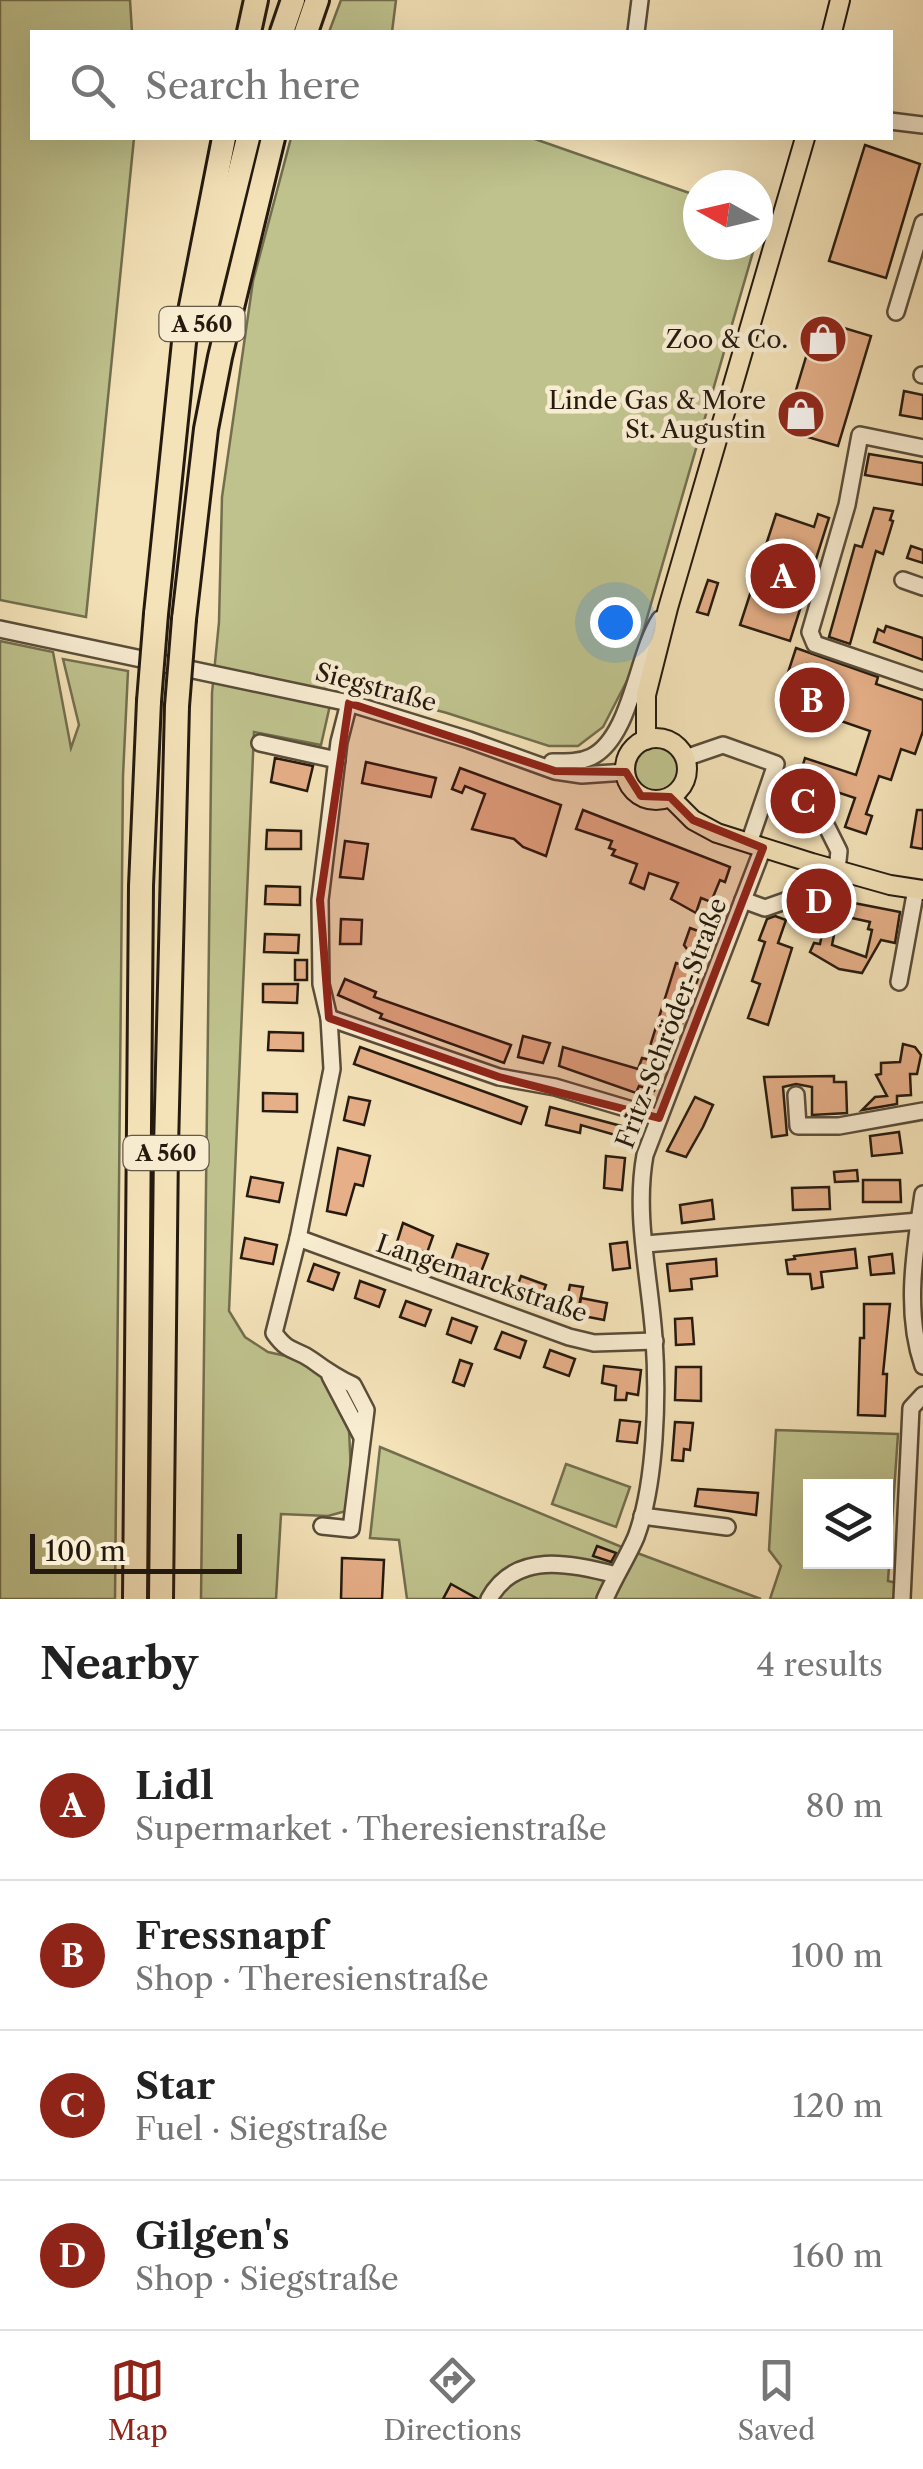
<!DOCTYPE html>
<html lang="en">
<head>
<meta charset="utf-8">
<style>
  body { margin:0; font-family:"Libre Caslon Text",serif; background:#f2f2f2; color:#222 }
  .controls { position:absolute; right:30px; bottom:30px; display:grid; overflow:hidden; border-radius:0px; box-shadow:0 10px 40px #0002 }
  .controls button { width:90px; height:90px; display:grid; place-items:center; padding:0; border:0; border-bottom:2px solid #e0e0e0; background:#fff; color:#222; font:50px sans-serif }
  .compass { position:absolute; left:683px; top:170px; width:90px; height:90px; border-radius:50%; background:#fff; box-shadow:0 10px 40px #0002; rotate:278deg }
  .scale { position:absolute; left:30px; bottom:25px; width:212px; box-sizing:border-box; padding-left:10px; border:5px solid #251a0f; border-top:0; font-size:28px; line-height:35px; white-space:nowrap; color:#251a0f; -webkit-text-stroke:8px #f8ecd1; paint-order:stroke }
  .you { position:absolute; left:615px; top:622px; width:35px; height:35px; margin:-25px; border:8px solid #fff; border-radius:50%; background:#1a73e8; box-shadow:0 0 0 15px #1a73e833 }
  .badge { display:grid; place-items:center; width:65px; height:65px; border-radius:50%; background:#8f2418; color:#fff; font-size:32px; font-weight:700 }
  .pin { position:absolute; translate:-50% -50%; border:5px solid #fff; box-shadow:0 2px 10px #0006 }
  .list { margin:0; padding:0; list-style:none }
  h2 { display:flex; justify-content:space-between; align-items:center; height:130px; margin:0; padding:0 40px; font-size:42px }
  h2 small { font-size:32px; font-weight:400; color:#767676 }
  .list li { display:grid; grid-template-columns:65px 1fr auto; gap:30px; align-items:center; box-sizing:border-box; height:150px; padding:0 40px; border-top:2px solid #e0e0e0 }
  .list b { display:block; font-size:38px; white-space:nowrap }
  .list p { margin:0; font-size:32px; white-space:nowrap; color:#767676 }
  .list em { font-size:32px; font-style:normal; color:#767676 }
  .icon { flex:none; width:55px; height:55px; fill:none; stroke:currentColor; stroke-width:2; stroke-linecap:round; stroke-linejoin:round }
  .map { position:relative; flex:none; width:923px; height:1599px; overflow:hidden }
  .search { position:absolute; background:#fff; box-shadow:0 10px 40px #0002; left:30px; right:30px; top:30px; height:110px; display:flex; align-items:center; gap:25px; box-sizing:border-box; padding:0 35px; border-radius:0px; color:#767676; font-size:38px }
  .sheet { height:730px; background:#fff }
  nav { display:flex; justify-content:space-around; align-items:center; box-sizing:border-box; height:140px; border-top:2px solid #e0e0e0; background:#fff; font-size:28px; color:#767676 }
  nav a { display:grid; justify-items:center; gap:5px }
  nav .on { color:#8f2418 }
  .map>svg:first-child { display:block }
  .green { fill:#bfc28d; stroke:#726e4e; stroke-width:2.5; fill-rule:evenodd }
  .building { fill:#e6af88; stroke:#251a0f; stroke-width:2.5; fill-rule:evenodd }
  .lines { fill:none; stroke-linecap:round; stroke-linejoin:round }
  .minor-casing { stroke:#594c39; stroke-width:20 }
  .major-casing { stroke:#251a0f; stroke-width:22 }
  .highway-casing { stroke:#251a0f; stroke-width:28 }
  .minor { stroke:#f8ecd1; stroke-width:15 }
  .major { stroke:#f4e2b8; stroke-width:18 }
  .highway { stroke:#f4e2b8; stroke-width:22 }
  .highway-bridge-casing { stroke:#251a0f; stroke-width:28; stroke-linecap:butt }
  .highway-bridge { stroke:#f4e2b8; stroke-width:22 }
  .marked { fill:#8f2418; fill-opacity:0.2; stroke:#8f2418; stroke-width:8; stroke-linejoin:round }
  .labels { text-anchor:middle; stroke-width:9; stroke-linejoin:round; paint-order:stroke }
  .shield { fill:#f8ecd1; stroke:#645949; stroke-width:2.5 }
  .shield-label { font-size:22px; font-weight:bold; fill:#251a0f }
  .poi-label { font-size:25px; fill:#251a0f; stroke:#f8ecd1; text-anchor:end }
  .street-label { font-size:25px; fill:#251a0f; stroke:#f8ecd1 }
</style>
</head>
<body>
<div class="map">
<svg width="923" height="1599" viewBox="0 0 923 1599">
  <rect width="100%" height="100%" fill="#f4e2b8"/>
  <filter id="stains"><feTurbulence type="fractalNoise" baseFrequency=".002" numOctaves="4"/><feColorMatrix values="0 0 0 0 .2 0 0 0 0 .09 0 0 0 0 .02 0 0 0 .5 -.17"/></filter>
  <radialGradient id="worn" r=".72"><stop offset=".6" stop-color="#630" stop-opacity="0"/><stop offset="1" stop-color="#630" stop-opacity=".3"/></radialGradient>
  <!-- green -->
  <g class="green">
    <path d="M0,0H130L132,32H32V138H134L86,617L0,600Z"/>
    <path d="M341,0H396L392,32H329Z"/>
    <path d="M291,138H532L698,196V245H755L631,673L603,727L578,746H549L447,713L335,683L321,745L254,732L229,1311L245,1337L268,1352L304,1360L320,1373L349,1430L351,1472L346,1511L328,1516L281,1514L276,1599H201L212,693L219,622L222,497L253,281Z"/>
    <path d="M0,641L53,652L71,748L79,725L63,659L128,671L123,776L115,1599H0Z"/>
    <circle cx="657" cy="769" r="22"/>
    <path d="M776,1430L898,1434L888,1581L897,1583V1599H770L781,1566L769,1550ZM810,1486H886V1562H810Z"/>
    <path d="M380,1447L629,1550L761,1599H407L399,1540L370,1538Z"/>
    <path d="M566,1464L630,1487L616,1527L552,1504Z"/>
  </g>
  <!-- building -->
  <g class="building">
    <path d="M865,145L920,164L886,278L829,261Z"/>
    <path d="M824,322L871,336L838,446L794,433L787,420L815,327Z"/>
    <path d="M904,391L923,395V419L900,415Z"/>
    <path d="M869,454L923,463V485L865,475Z"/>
    <path d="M874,508L893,511L890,520L893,521L883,554L876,551L850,644L829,637L855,545L862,547Z"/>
    <path d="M776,514L814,527L818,514L829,518L790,641L740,625Z"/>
    <path d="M911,546L923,550V563L907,558Z"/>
    <path d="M708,580L718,583L708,615L697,612Z"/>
    <path d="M886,626L923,638V660L874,642L878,629L884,632Z"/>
    <path d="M796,648L878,677L876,684L923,700V731L915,754L901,749L891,780L879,776L866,814L872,816L866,834L845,827L855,798L819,786L812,807L799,812L792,801L805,758L856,775L870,731L789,703L792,695L782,691Z"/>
    <path d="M275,758L313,766L307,791L271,782Z"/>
    <path d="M366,762L436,778L431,797L362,783Z"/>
    <path d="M460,768L561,805L546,856L523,847L514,839L472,829L485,794L465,786L462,793L452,789Z"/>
    <path d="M583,810L730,867L725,882L720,880L711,902L701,898L696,913L671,899L678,883L649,873L644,889L630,883L637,864L612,855L615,850L609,848L612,841L576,829Z"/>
    <path d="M917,810H923V849L911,847Z"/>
    <path d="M267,830L301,831V849H266Z"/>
    <path d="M345,841L368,844L363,879L340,877Z"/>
    <path d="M266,886L300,887V905L265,904Z"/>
    <path d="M808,894L900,912L895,943L881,940L862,973L839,969L810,952L814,943L820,944L825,919L804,915ZM838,915L870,922L868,929L872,930L866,957L832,945Z"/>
    <path d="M775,916L786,920L778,943L792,948L768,1025L748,1018L760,984L752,981L765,942L759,940L767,919Z"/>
    <path d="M341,919L362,920L361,944H340Z"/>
    <path d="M690,928L712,936L701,968L684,945Z"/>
    <path d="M265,934L299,935L298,953L264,952Z"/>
    <rect x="295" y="960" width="12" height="20"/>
    <path d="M676,963L701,971L693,992L686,990L675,1022L682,1024L654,1091L639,1086L636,1093L559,1066L563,1047L638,1069L642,1058L646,1059Z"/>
    <path d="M345,979L376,992L374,997L511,1045L504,1063L380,1018L382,1014L338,995Z"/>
    <path d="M263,984H298L297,1003L263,1002Z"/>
    <path d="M269,1032L303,1033V1051L268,1050Z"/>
    <path d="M523,1036L550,1043L543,1063L518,1057Z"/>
    <path d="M903,1044L915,1047L921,1055L917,1074H910L911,1095L897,1096V1104L862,1110L875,1097L887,1096L876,1075L881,1074V1063L900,1062Z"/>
    <path d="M360,1047L527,1107L521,1124L354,1064Z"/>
    <path d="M834,1076V1082H846L847,1113L812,1115V1087L796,1084L783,1087L787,1135L772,1137L764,1077Z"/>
    <path d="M263,1093L297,1094V1112L263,1111Z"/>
    <path d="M349,1097L370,1101L364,1125L344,1120Z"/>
    <path d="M695,1097L713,1105L703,1127L686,1157L667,1151Z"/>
    <path d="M550,1107L625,1127L622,1137L581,1125L580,1133L546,1125Z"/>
    <path d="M899,1132L902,1153L872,1156L870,1136Z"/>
    <path d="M338,1148L370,1156L363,1186L355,1184L346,1215L327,1211Z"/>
    <path d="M606,1156L625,1158L622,1190L604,1188Z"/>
    <path d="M857,1170L858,1181L835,1182L834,1172Z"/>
    <path d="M251,1177L283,1183L279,1202L247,1196Z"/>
    <path d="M863,1180H900L901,1202H863Z"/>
    <path d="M829,1187L830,1209L793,1210L792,1188Z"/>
    <path d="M712,1200L714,1219L682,1223L680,1205Z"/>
    <path d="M403,1223L433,1236L427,1253L397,1242Z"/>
    <path d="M245,1238L277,1245L273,1264L241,1258Z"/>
    <path d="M627,1242L630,1268L613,1270L610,1244Z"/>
    <path d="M457,1244L488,1254L481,1272L451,1261Z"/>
    <path d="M855,1249L857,1268L821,1272L823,1287L812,1289L810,1274H788L786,1260L795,1259L794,1256Z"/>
    <path d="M892,1254L894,1273L871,1275L869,1257Z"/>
    <path d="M716,1259L717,1276L691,1279L692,1289L670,1291L667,1264Z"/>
    <path d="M314,1264L339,1273L333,1290L308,1281Z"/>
    <path d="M521,1276L546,1285L540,1301L515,1292Z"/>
    <path d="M360,1281L385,1290L379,1307L355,1298Z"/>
    <path d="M570,1285L583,1287L579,1306L566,1304Z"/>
    <path d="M581,1298L607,1303L604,1320L578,1315Z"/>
    <path d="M406,1301L431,1310L425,1326L400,1317Z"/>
    <path d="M864,1304H890L883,1374H887L885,1416L858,1415L860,1338H864Z"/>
    <path d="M452,1318L477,1327L471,1343L447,1334Z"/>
    <path d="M692,1318L694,1344L676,1345L675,1319Z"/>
    <path d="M502,1332L526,1341L520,1358L495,1349Z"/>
    <path d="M550,1350L575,1359L569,1376L544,1367Z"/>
    <path d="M460,1360L472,1364L464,1386L453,1382Z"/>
    <path d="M604,1366L641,1370L638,1395L627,1393L626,1400H615L616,1386L602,1383Z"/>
    <path d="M676,1367H701V1401L675,1400Z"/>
    <path d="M620,1420L640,1422L637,1443L617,1441Z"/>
    <path d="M675,1422L693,1423L690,1450L684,1449L683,1461L672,1460Z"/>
    <path d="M698,1489L758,1493L756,1515L695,1506Z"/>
    <path d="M597,1546L616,1553L611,1562L593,1556Z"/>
    <path d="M342,1558L384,1560L382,1599H341Z"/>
    <path d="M451,1584L478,1599H443Z"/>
  </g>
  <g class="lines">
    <!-- minor casing -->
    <g class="minor-casing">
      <g id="minor">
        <path d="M636,32L640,0"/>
        <path d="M890,121L923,125"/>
        <path d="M896,312L923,223"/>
        <path d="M922,375H923"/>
        <path d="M923,448L860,435L847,505L810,632L815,644L923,681"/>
        <path d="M903,580L923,587"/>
        <path d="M0,629L349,703L469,740L555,771L582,775L626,772"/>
        <path d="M260,743L337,760"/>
        <path d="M685,758L723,745L776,764L749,843"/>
        <path d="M552,762C565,762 578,763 591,757C631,738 637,654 660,619"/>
        <path d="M763,804L788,812"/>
        <path d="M808,818L825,823L839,851L837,870"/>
        <path d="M743,900L765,908L785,901"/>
        <path d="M899,982L916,889"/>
        <path d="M329,1018L499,1077L555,1087L659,1118"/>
        <path d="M796,1095L798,1126H839L923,1111"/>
        <path d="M923,1194C915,1250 904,1311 923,1366"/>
        <path d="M298,1238L569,1337L594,1343L655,1341"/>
        <path d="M646,1244L919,1221"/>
        <path d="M330,1376L362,1437"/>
        <path d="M642,1516L727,1527"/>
        <path d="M322,1526L351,1529L366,1410L353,1385C337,1378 327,1371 312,1360C294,1347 290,1355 274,1333L298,1238L332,1069L329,1018L321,984L320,900L339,742L349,703"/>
        <path d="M489,1599C515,1551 571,1563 616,1575"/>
        <path d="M605,1599C614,1578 627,1558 636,1537C656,1483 658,1396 654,1338C650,1278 634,1215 645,1155L763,848"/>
        <path d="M902,1599L911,1408L923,1395"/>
      </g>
    </g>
    <!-- major casing -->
    <g class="major-casing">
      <g id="major">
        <path d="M832,32L840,0"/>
        <circle cx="656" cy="769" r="31"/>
        <path d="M646,740V695L668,608L805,138"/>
        <path d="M670,797L693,820L717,833L812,863L890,885L923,890"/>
      </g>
    </g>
    <!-- highway casing -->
    <g class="highway-casing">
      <g id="highway">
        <path d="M249,32L256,0"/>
        <path d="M282,32L293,0"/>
        <path d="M306,32L317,0"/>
        <path d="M201,328L248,138"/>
        <path d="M156,614L184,342L224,138"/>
        <path d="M184,619L206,429L220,357L273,138"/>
        <path d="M135,1599L141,886L149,701"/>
        <path d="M161,1599L166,1147L177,706"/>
      </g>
    </g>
    <!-- minor -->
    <use href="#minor" class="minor"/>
    <!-- major -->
    <use href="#major" class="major"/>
    <!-- highway -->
    <use href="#highway" class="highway"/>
    <!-- highway-bridge casing -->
    <g class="highway-bridge-casing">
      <g id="highway-bridge">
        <path d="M149,701L156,614"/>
        <path d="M177,706L184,619"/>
      </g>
    </g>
    <!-- highway-bridge -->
    <use href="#highway-bridge" class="highway-bridge"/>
  </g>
  <!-- marked area -->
  <path class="marked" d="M349,703L555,771L626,772L641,796L670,797L693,820L763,848L659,1118L499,1077L329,1018L320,900Z"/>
  <!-- icons -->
  <defs>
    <g id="shop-disc" transform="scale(2.5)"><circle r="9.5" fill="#8f2418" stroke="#f8ecd1"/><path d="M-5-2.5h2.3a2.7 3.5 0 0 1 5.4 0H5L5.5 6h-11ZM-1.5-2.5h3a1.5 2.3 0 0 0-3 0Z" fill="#fff"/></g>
  </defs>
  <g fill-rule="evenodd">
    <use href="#shop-disc" x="823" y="339"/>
    <use href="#shop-disc" x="801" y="414"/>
  </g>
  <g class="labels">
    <!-- shield labels -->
    <g class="shield">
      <rect x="159.5" y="307" width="85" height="34" rx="8"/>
      <rect x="123.5" y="1136" width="85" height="34" rx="8"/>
    </g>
    <g class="shield-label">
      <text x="202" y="332">A 560</text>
      <text x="166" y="1161">A 560</text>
    </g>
    <!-- poi labels -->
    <g class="poi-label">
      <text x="788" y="348">Zoo &amp; Co.</text>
      <text x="766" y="409">Linde Gas &amp; More<tspan x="766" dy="29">St. Augustin</tspan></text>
    </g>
    <!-- street labels -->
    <g class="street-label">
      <text transform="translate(376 687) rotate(15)" y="9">Siegstraße</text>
      <text transform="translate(671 1023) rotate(-69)" y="9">Fritz-Schröder-Straße</text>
      <text transform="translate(482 1278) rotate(19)" y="9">Langemarckstraße</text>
    </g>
  </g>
  <rect width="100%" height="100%" filter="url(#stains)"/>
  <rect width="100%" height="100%" fill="url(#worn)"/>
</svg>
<div class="controls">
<button><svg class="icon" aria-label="layers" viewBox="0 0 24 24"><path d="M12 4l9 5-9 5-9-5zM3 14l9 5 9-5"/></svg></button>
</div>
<svg class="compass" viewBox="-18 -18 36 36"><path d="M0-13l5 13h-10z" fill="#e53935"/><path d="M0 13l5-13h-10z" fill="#767676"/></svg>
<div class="scale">100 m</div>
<div class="you"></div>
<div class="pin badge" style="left:783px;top:576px">A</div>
<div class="pin badge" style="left:812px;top:700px">B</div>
<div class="pin badge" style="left:803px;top:801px">C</div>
<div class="pin badge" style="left:819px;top:901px">D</div>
<div class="search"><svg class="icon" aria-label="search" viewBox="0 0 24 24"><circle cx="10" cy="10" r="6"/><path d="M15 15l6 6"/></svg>Search here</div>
</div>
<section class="sheet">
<h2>Nearby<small>4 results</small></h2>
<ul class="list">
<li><span class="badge">A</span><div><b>Lidl</b><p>Supermarket · Theresienstraße</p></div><em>80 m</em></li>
<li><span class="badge">B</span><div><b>Fressnapf</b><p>Shop · Theresienstraße</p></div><em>100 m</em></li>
<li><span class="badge">C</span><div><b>Star</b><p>Fuel · Siegstraße</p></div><em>120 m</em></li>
<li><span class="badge">D</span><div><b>Gilgen's</b><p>Shop · Siegstraße</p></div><em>160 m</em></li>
</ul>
</section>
<nav>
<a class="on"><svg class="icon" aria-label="map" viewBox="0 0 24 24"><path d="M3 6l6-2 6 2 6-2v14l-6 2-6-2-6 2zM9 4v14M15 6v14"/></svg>Map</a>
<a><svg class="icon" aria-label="directions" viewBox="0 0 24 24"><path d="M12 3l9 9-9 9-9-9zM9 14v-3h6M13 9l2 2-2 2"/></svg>Directions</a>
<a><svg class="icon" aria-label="saved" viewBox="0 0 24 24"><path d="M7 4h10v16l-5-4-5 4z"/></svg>Saved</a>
</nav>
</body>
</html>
